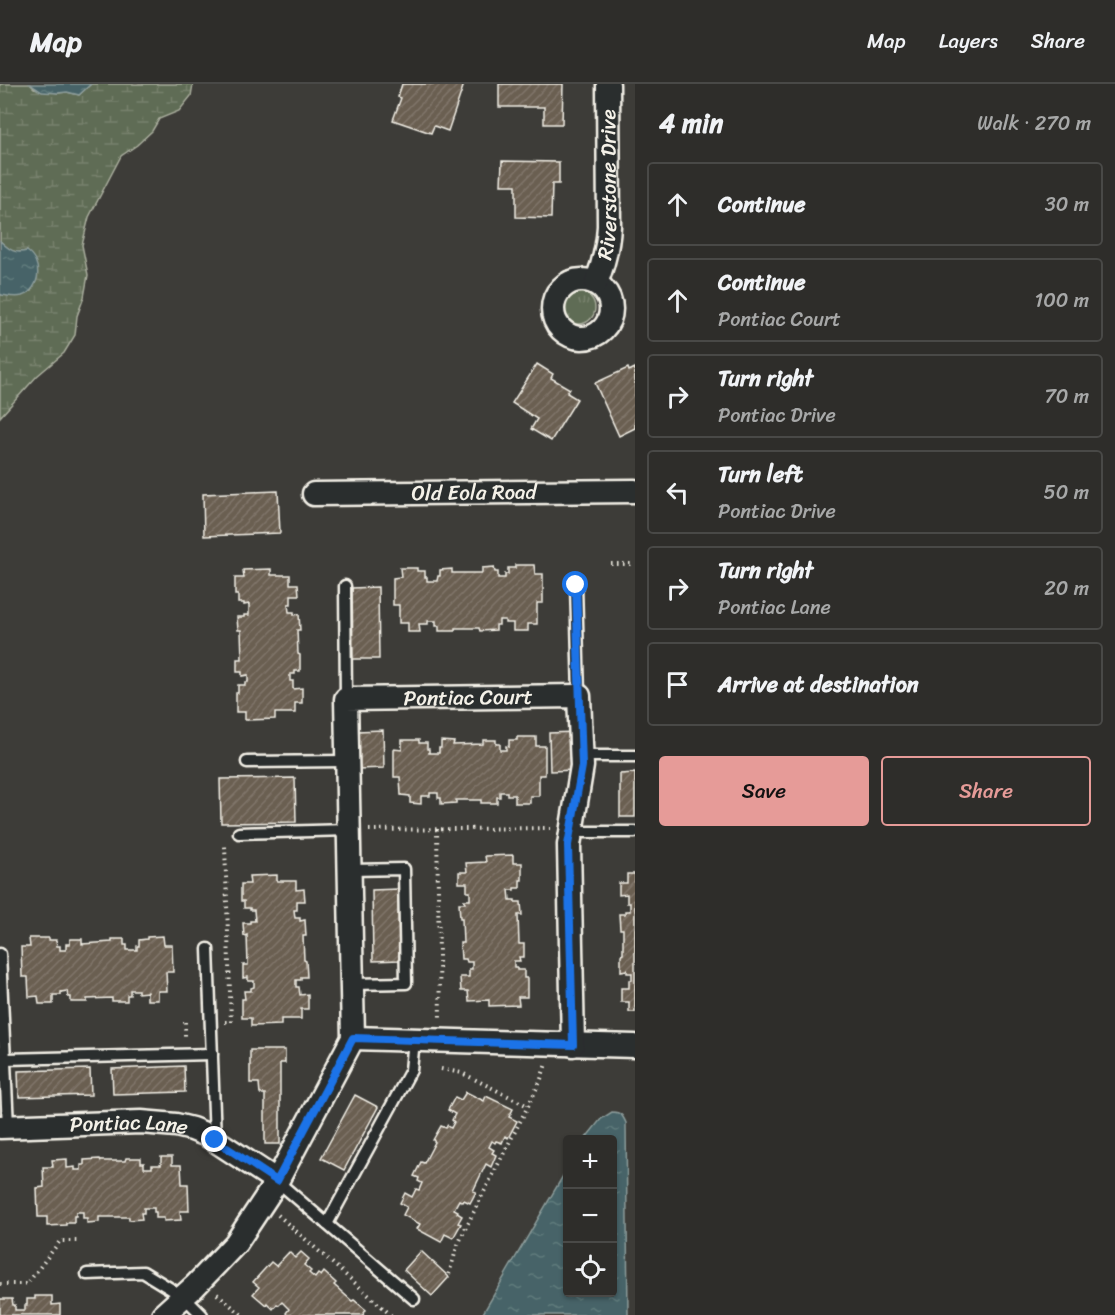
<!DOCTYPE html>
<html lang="en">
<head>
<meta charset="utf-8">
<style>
  body { margin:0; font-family:Sriracha,sans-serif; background:#363532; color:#f1f3f6 }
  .controls { position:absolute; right:18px; bottom:18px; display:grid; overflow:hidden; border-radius:6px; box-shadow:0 2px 4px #0004 }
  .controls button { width:54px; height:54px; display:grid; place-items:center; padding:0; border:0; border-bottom:2px solid #494947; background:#2e2d2a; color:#f1f3f6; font:30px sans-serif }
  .stop { position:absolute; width:18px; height:18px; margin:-14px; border:4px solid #1a73e8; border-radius:50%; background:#fff }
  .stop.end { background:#1a73e8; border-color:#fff; box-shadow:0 2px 6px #0008 }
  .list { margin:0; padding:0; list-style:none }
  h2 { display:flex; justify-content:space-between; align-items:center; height:78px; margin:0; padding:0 24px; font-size:26px }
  h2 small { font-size:20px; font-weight:400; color:#a7a8a8 }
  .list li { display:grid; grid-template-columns:39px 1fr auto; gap:18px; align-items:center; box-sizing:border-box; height:84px; margin:0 12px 12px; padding:0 12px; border:2px solid #494947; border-radius:6px }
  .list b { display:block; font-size:22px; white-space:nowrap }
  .list p { margin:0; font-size:20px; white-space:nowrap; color:#a7a8a8 }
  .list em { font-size:20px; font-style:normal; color:#a7a8a8 }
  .actions { display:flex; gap:12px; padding:18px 24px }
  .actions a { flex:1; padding:14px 0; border:2px solid #e69b98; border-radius:6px; text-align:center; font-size:21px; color:#e69b98 }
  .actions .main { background:#e69b98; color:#111 }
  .icon { flex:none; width:33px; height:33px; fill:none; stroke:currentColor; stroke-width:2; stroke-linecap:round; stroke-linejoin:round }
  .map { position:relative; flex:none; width:635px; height:1231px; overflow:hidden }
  header { display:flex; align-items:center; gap:36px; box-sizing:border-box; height:84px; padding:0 30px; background:#2e2d2a; border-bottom:2px solid #494947 }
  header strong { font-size:28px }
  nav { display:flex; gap:33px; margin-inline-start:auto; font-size:21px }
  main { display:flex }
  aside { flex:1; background:#2e2d2a }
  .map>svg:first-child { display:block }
  .grass { fill:url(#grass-tufts); stroke:#aaae9e; stroke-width:1.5 }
  .wetland { fill:url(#wetland-marsh); stroke:#aaae9e; stroke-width:1.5 }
  .water { fill:url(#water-ripples); stroke:#8c9c9b; stroke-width:1.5 }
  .building { fill:url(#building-hatch); stroke:#f4f1e8; stroke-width:1.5 }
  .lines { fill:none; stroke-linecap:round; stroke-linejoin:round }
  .lane-casing { stroke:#f4f1e8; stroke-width:15 }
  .street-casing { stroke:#f4f1e8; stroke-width:27 }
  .path { stroke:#f4f1e8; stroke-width:4; stroke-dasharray:1.5 4.5; stroke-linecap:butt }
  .lane { stroke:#2a2d2e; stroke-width:10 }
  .street { stroke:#2a2d2e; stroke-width:22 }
  .route { stroke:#1a73e8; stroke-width:8 }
  .labels { text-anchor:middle; stroke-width:6; stroke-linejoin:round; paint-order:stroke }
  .street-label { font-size:21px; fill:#f4f1e8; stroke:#2a2d2e }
</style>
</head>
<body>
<header>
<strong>Map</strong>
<nav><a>Map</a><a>Layers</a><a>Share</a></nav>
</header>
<main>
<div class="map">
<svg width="635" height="1231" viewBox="0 0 635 1231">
  <defs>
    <pattern id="grass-tufts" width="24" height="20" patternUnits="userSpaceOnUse" patternTransform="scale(1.5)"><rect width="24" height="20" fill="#5f6c54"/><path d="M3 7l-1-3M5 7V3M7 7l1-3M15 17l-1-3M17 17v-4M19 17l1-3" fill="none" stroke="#77816d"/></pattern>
    <pattern id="wetland-marsh" width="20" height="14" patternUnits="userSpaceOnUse" patternTransform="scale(1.5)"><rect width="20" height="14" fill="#5f6c54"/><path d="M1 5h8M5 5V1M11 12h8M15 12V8" fill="none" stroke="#77816d"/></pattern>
    <pattern id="water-ripples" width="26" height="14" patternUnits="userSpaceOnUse" patternTransform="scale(1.5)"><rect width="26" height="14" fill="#466467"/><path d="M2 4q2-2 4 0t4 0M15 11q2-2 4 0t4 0" fill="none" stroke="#617b7d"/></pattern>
    <pattern id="building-hatch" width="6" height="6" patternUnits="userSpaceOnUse" patternTransform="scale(1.5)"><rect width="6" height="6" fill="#6a5e51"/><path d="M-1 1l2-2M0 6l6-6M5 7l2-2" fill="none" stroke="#80766a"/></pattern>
  </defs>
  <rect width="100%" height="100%" fill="#3d3c38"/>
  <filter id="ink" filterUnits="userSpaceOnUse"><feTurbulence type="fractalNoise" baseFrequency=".0167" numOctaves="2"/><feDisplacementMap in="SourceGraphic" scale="12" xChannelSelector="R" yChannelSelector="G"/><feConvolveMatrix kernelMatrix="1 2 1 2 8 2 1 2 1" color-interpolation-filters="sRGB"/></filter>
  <g filter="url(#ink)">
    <!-- grass -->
    <circle class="grass" cx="579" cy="224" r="16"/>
    <!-- wetland -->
    <path class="wetland" d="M0,0H30L34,4L58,9L67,8L79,11L91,0H193L191,12L179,27L159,35L152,47L137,61L121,72L89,133L82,161L88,191L84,213L77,232L75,251L64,269L37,292L0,333V210L2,211L31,207C41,189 38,184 27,167C13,170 10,166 0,157Z"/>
    <!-- water -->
    <g class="water">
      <path d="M30,0H91L79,11L67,8L58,9L42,8Z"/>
      <path d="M0,157C10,166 14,170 27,167C43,178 41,205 22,212C16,214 8,212 2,211L0,210Z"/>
      <path d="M612,1028C621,1028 623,1032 626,1039L628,1231H482L567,1085L568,1208H612V1056L585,1055L601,1035Z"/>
    </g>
    <!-- building -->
    <g class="building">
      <path d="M402,0H464L448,47L434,42L431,49L393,36L401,14L398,13Z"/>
      <path d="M499,0H563L562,40H544V23H499Z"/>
      <path d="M502,77L559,78V100H552L551,134L516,133V101H501Z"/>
      <path d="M537,280L553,290L551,294L570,305L567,309L577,315L551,357L531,345L537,335L512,319Z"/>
      <path d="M628,284L629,287L635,284V344L619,352L595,299Z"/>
      <path d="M278,407L280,449L204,452L203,410Z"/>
      <path d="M515,481H534L535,490H543V519H537V540H528V547H513V539H505V536H499V541H496V546L480,547L479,544H455V547H439V542H436V537H428V540H419L420,548H408V539H399V521H393V494L401,493L400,484H417V487H425V493H427V497H437L438,492H440V486L452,485V489H482V484L494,483L495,488H498V494H505V490H508V484H515Z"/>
      <path d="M271,485V491H290V500H298L299,511H291V520H288L289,528H294V531L299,530L300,546H297L298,570L300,571V587H295V590H290V597H293V605L302,604V619H295V629H275V635L245,636V628H236V609H238V601H245V598H248V591L242,592V588H237V575H242L241,546H238L237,533H244V531H249V520L244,521V519H238V511H235V494H244L243,486Z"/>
      <path d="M378,503L379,575H353L352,504Z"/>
      <path d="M383,646L384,684L358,685L357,647Z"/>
      <path d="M575,648L576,686L550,687L549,649Z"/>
      <path d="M517,653H536V662H545V691H539V712H530V719H515V711H507V708H500V713H497V719H481V716H456V719L441,720V714H438V709H430V712H421V720L410,719V712L401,711L400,693H394V665L402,666V656H419V659H427V665H429V669H439V664H441V657L454,658L453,661L483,660V656H496V660H500V666H506V662L509,663V656H517Z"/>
      <path d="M635,689V733H620V690Z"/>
      <path d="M295,694L296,738L221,739L220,695Z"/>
      <path d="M513,771V779H522V796H520V804H514V806H509L510,816H515V818H521L522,831H518L519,860H524V873H519L520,877H514V883H517V886H524V894H527V913H518L519,921L489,922V916L469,917L468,907H461L460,893H469V885H472V878H467L466,875H461L460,859H463L462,834H460L459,819H465L464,816H470V808H467V799H459V788H467L466,779L486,778L485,772Z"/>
      <path d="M627,790H635V928H629V918H621V904H629V896H632V889H627V886L621,887V871L623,870V845H620L619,830H625V827H630V819H627V810L619,811V799H627Z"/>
      <path d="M277,791V797H296V806L304,805L305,817H297V826H294L295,834H300V837L305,836L306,852H303L304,876L306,877L307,893H301V896H296V903H299L300,911L308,910V925H301V935H281V941L251,942V934H242V915H245L244,907H251V904L254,903V897H248V893L243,894V881H248L247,851L244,852L243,839H250V837H255L254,826H250V824H244V817H241V800H250L249,792Z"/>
      <path d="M398,805L399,876L373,877L372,806Z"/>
      <path d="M163,852L164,861H172L173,888H166L167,907H158V916H147V908L138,909V906H130V911H127V917H112V914L87,915V918H71V913H68L67,907L61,908V911H53V920H39L38,912L29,913L28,893H22L21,863H30L29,854H49V856H56L57,862H60V866H66V860H70V855H82V860L112,858V855H124V861H127V866H137V862H139V856L147,855V853Z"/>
      <path d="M250,966H285V979H280V1060H265V1010H260L259,999H250Z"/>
      <path d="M184,982L185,1008L113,1010L112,985Z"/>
      <path d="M90,985L91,1011L19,1013L18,987Z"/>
      <path d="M466,1008L484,1017L486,1012L513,1025L509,1033L517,1037L508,1054L505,1052L502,1059L496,1057L495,1059L492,1057L489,1063L494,1066L492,1069L496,1071L491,1083L486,1080L473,1107L476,1108L470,1119L464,1116L463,1118L459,1116L454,1125L458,1127L457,1129L462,1132L458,1139L461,1140L453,1154L445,1150L441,1158L417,1145L420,1140L403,1131L407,1123L400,1119L405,1109L412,1113L416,1105L419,1106L422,1099L418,1097L419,1094L414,1092L421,1078L424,1079L435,1058L433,1056L441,1042L446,1044L447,1041L451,1044L454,1038L452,1036L455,1030L448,1026L455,1013L461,1016Z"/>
      <path d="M355,1011L378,1023L344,1086L321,1074Z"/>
      <path d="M161,1073H172V1081H181L182,1100H188L189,1127H180L181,1136L164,1137V1134H156V1128H154V1124H144V1129H141L142,1135L129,1136V1133H99V1138L87,1139V1134H83V1128H76V1132H74V1139H66V1141L47,1142V1133H38L37,1104L44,1103L43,1083H53L52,1076L67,1075V1084L75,1083V1086H81V1081H84V1076L100,1075L101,1077H125L126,1074H141V1079H144V1084H152V1081H161Z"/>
      <path d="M421,1167L449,1193L432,1212L404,1186Z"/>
      <path d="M289,1168L295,1174L301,1168L309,1175L304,1181L311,1187L309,1189L315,1194L318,1190L321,1192L324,1188L336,1199L334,1201L352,1217L354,1216L366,1226L363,1231H287L286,1229L289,1225L282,1218L279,1221L277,1220L273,1225L267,1219L266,1221L253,1210L259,1203L253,1198L271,1178L276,1182Z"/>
      <path d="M35,1212H52V1221L60,1220V1231H0V1215H12L13,1221H15V1226H25V1221H27V1215H35Z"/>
    </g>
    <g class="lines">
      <!-- lane casing -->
      <g class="lane-casing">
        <g id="lane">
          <path d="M576,501L579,612"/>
          <path d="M345,502L346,615"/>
          <path d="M582,672H635"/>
          <path d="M247,678L347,677"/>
          <path d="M571,748H635"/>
          <path d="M239,749L349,746"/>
          <path d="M350,786L404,785L406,899L352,900"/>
          <path d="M208,865L215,1056"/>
          <path d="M0,870L8,1043"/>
          <path d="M5,975L212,970"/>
          <path d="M277,1097L414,1215"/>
          <path d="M327,1140L411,986L414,956"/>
          <path d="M87,1190L143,1188L184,1213L202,1231"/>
        </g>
      </g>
      <!-- street casing -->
      <g class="street-casing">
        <g id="street">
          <circle cx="582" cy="225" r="29"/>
          <path id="s1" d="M596,199C604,179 608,162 609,142L608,0"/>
          <path id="s2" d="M314,410L635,407"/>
          <path d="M353,954L635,962"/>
          <path id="s3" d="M0,1043L141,1038L176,1041L192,1045L207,1051L277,1097"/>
          <path id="s4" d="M163,1231L195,1202L236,1159L277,1097L353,954L346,615L579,612L582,682L569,761L573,961"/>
        </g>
      </g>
      <!-- path -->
      <g class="path">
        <path d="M611,480H635"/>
        <path d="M437,745L440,935"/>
        <path d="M369,746L550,744"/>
        <path d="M185,938V953H188"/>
        <path d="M225,938H231L225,762"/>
        <path d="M441,985L462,989L528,1022"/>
        <path d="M278,1131L391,1231"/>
        <path d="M449,1190L457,1163L466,1143L528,1022L540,998L546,980"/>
        <path d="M0,1200H27L60,1157H77"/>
        <path d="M217,1210L242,1231"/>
      </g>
      <!-- lane -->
      <use href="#lane" class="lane"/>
      <!-- street -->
      <use href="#street" class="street"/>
    </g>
  </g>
  <g class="lines" filter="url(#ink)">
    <!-- route -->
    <path class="route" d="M215,1056L277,1097L353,954L573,961L568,761L582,682L576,501"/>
  </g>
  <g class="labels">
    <!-- street labels -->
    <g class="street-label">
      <text dy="7" stroke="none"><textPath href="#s1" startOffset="100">Riverstone Drive</textPath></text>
      <text dy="7" stroke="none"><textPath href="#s2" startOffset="160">Old Eola Road</textPath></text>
      <text dy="7" stroke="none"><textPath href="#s4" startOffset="800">Pontiac Court</textPath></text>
      <text dy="7" stroke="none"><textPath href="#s3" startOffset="129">Pontiac Lane</textPath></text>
    </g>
  </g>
</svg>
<div class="controls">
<button>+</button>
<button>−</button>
<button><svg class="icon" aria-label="locate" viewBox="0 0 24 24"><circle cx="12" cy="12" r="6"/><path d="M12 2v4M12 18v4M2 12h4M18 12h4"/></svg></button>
</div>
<div class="stop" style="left:576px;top:501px"></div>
<div class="stop end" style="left:215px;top:1056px"></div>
</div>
<aside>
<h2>4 min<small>Walk · 270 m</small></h2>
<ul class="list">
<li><svg class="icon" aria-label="ahead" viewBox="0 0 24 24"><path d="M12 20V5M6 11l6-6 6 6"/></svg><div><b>Continue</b></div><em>30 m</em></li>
<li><svg class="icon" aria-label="ahead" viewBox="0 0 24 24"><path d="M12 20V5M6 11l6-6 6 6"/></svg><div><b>Continue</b><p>Pontiac Court</p></div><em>100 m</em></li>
<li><svg class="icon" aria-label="right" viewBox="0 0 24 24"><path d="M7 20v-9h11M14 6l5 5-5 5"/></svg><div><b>Turn right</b><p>Pontiac Drive</p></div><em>70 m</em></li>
<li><svg class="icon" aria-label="left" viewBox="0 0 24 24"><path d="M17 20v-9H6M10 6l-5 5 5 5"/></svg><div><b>Turn left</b><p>Pontiac Drive</p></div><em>50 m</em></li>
<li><svg class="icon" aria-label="right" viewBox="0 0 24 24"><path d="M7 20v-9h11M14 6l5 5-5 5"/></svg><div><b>Turn right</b><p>Pontiac Lane</p></div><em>20 m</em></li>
<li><svg class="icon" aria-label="arrive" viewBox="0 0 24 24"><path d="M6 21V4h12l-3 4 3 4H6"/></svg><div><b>Arrive at destination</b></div></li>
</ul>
<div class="actions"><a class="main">Save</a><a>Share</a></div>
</aside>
</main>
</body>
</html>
